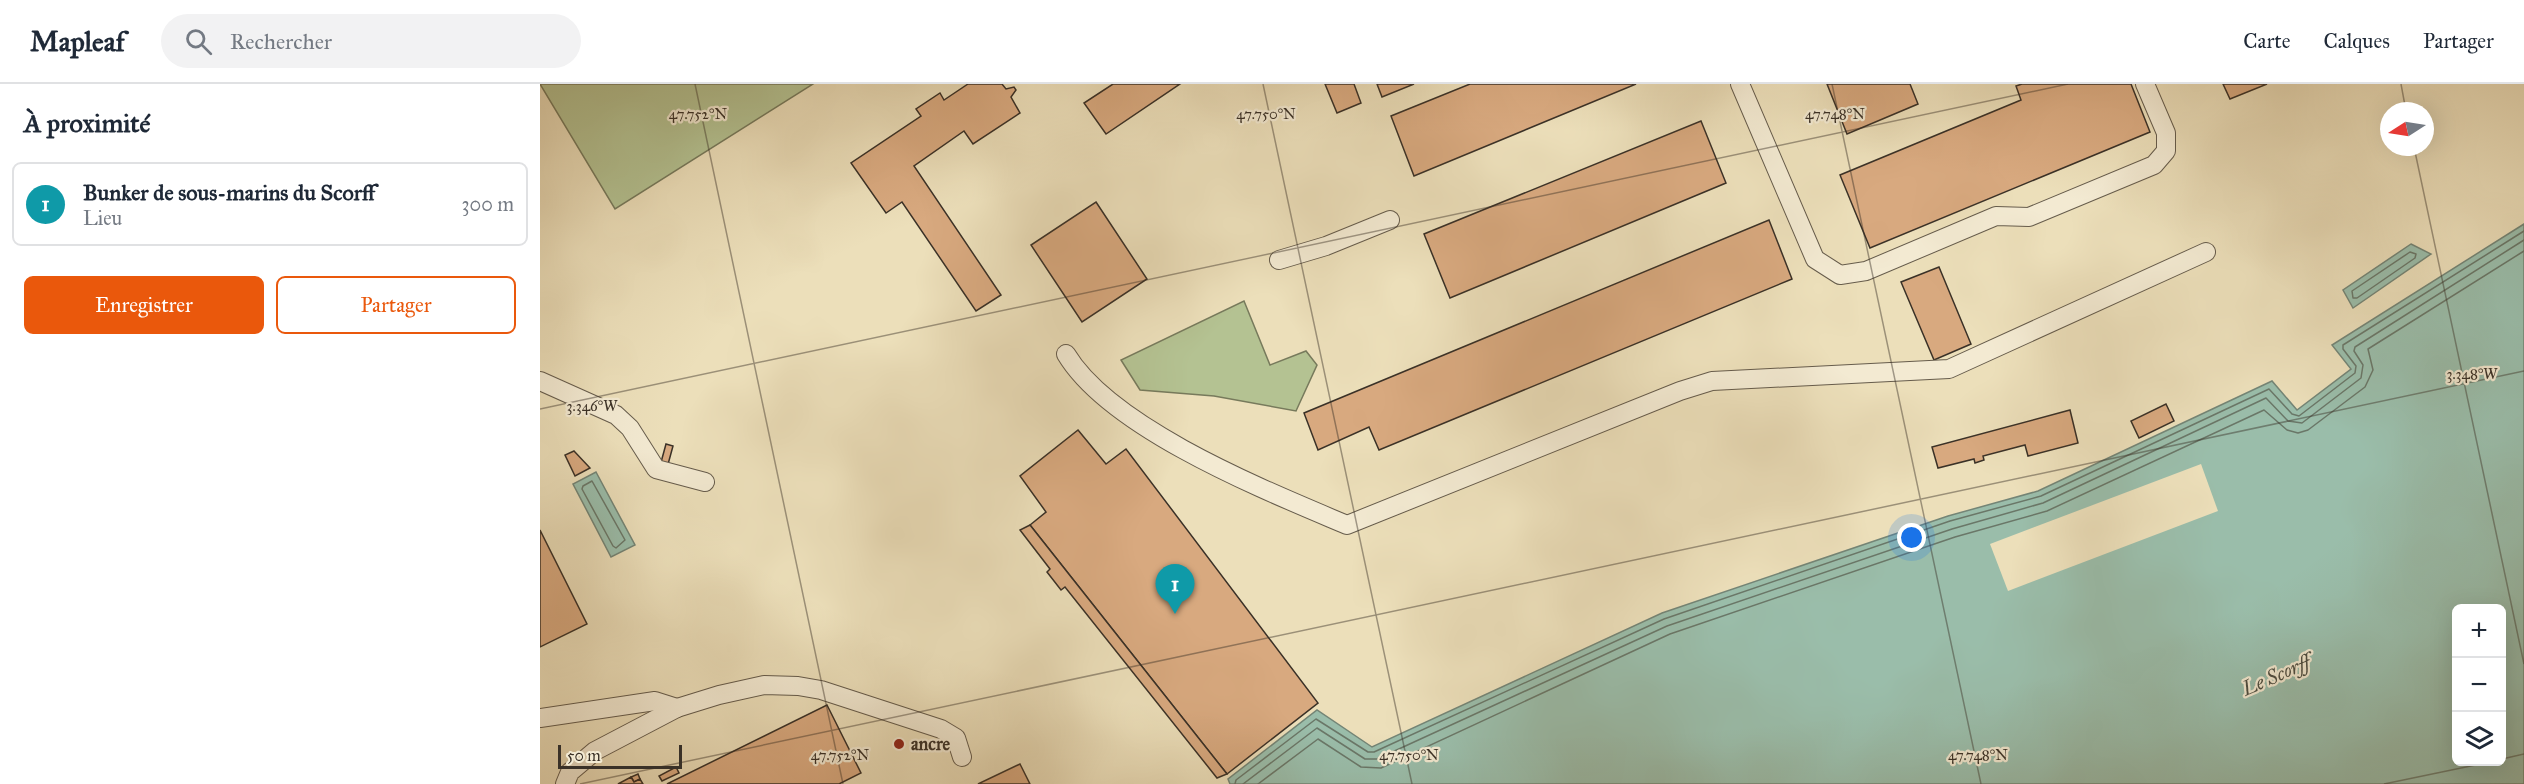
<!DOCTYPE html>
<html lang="fr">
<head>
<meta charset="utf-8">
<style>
  body { margin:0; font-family:"IM FELL Great Primer",serif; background:#f2f2f3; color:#1f2937 }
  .controls { position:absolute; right:18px; bottom:18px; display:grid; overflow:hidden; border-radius:9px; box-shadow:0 6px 24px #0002 }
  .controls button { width:54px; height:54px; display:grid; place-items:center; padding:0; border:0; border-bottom:2px solid #e0e1e3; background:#fff; color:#1f2937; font:30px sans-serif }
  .compass { position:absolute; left:1840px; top:18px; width:54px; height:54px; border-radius:50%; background:#fff; box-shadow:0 6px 24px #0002; rotate:258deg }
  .scale { position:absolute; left:18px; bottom:15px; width:124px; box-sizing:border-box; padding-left:6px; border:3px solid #3a3127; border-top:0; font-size:16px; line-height:21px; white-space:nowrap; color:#3a3127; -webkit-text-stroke:4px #f3ead2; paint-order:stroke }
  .you { position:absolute; left:1372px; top:454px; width:21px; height:21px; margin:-15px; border:4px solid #fff; border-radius:50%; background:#1a73e8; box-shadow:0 0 0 9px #1a73e833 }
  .badge { display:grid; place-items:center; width:39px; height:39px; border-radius:50%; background:#ea580c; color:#fff; font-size:20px; font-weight:700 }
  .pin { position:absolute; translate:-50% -50px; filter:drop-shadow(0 2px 3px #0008) }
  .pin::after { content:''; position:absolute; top:32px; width:21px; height:18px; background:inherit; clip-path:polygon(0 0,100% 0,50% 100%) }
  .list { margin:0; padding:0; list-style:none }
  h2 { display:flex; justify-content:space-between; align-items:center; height:78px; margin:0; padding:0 24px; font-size:26px }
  h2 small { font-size:20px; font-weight:400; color:#747a83 }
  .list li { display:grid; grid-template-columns:39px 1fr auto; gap:18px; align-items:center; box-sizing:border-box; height:84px; margin:0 12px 12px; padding:0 12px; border:2px solid #e0e1e3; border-radius:9px }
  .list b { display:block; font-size:22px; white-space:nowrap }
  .list p { margin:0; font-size:20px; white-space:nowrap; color:#747a83 }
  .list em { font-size:20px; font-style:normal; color:#747a83 }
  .actions { display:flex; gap:12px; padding:18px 24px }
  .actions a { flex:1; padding:14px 0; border:2px solid #ea580c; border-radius:9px; text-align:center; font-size:21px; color:#ea580c }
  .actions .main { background:#ea580c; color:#fff }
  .icon { flex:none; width:33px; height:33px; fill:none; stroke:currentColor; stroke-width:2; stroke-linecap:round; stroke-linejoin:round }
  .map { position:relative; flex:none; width:1984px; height:700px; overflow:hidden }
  header { display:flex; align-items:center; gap:36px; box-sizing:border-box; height:84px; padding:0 30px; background:#fff; border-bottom:2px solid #e0e1e3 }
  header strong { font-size:28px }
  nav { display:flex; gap:33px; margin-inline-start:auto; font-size:21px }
  .search { width:420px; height:54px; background:#f2f2f3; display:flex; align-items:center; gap:15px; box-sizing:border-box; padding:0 21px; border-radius:33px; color:#747a83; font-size:22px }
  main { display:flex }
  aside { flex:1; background:#fff }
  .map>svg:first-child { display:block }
  .green { fill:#b4c292; stroke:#777a5c; stroke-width:1.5 }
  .water { fill:#9abdaa; stroke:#748576; stroke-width:1.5; fill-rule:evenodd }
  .pier { fill:#ecdfba }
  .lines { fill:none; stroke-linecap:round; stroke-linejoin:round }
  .shore { stroke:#6a7768; stroke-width:1.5 }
  .building { fill:#d8a97f; stroke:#3a3127; stroke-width:1.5 }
  .street-casing { stroke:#665c4c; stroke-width:20 }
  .street { stroke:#f3ead2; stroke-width:18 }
  .ticks { fill:none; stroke:#3a3127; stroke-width:1.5; stroke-opacity:0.45 }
  .poi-dot { fill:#8f2418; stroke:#f3ead2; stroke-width:2 }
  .labels { text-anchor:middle; stroke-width:4.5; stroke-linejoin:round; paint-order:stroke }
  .poi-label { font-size:18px; font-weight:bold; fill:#3a3127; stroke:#f3ead2; text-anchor:start }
  .water-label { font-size:20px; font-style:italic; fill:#4d4d41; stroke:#f3ead2 }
  .ticks-label { font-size:15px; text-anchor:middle; fill:#3a3127; stroke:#f3ead2; stroke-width:4.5; stroke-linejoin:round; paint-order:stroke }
</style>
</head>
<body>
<header>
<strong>Mapleaf</strong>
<div class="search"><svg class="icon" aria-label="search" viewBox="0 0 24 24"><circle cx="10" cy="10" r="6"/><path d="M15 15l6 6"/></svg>Rechercher</div>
<nav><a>Carte</a><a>Calques</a><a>Partager</a></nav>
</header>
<main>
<aside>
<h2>À proximité<small></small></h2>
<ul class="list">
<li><span class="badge" style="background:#0f9aa8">1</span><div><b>Bunker de sous-marins du Scorff</b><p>Lieu</p></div><em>300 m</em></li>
</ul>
<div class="actions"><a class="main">Enregistrer</a><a>Partager</a></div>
</aside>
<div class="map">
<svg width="1984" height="700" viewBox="0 0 1984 700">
  <rect width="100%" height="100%" fill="#ecdfba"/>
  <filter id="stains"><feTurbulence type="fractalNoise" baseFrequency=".00333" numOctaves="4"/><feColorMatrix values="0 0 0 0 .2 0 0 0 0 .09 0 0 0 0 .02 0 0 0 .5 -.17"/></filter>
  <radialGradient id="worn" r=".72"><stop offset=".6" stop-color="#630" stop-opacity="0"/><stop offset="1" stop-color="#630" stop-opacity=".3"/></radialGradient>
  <!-- green -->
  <g class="green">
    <path d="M0,0H273L75,125Z"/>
    <path d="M704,217L730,281L766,267L777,281L756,327L674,312L600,306L581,276Z"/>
  </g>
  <!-- water -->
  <g class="water">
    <path d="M1984,140V700H690L688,695L777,626L832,663L1122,529L1408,432L1498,407L1732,297L1757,326L1811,285L1792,261ZM1916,524H1962V678H1916Z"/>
    <path d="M1871,160L1891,170L1813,224L1803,206Z"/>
    <path d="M56,388L95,461L71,473L33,400Z"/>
  </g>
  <!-- pier -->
  <path class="pier" d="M1661,380L1678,427L1468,507L1450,460Z"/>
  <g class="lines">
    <!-- shore -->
    <g class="shore">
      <path d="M1870,168L1876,170L1875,174L1817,214H1813L1812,207Z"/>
      <path d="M52,397L85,456L76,464L73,462L42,405L43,402Z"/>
      <path d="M695,700L696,696L776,635L828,668H834L1124,535L1410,437L1501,412L1729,305L1752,330L1759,332L1815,289L1816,282L1803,265V261L1984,147"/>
      <path d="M703,700L777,644L825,675H837L1127,542L1412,445L1503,419L1726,314L1748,337L1762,339L1821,294L1823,281L1814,267L1815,263L1984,156"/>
      <path d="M718,700L778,655L821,683L841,684L1130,550L1415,453L1507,427L1724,326L1747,346L1758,349L1768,346L1825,303L1833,286L1828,265L1984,167"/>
    </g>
  </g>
  <!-- building -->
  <g class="building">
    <path d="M428,0H462L466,5L474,3L476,6L471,13L480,29L433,60L424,47L374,82L461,211L436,227L362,118L346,129L311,79L381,32L376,25L400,9L404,16Z"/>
    <path d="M573,0H640L566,50L544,19Z"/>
    <path d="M785,0H814L821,19L797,29Z"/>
    <path d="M837,0H874L842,13Z"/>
    <path d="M930,0H1096L874,92L851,32Z"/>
    <path d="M1287,0H1370L1378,20L1307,50Z"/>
    <path d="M1482,0H1591L1610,48L1330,164L1300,91L1481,16L1476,2Z"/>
    <path d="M1683,0H1727L1690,15Z"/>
    <path d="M1161,37L1186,99L910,214L884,150Z"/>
    <path d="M556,118L607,195L542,238L491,161Z"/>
    <path d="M1229,136L1252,195L839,366L829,343L778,366L764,329Z"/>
    <path d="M1399,183L1431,260L1394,276L1361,198Z"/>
    <path d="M1626,320L1634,337L1599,354L1591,337Z"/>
    <path d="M1530,326L1538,359L1488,372L1485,361L1443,372L1444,376L1435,379L1434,375L1398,384L1392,363Z"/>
    <path d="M538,346L566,380L586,365L778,619L687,690L490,441L506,428L480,392Z"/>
    <path d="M126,360L133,362L127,384L120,382Z"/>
    <path d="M34,367L50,384L35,392L25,371Z"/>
    <path d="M490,441L687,690L677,694L525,503L521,506L507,488L510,485L480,446Z"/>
    <path d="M0,446L47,540L0,563Z"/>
    <path d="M287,621L321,689L299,700H127Z"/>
    <path d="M480,680L490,700H438Z"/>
    <path d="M136,683L139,689L122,697L119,692Z"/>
    <path d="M98,690L100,695L94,698L91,693Z"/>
    <path d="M91,693L94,698L100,695L103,700H78Z"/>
  </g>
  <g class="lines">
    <!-- street casing -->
    <g class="street-casing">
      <g id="street">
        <path d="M1200,0L1275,175L1300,191L1326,187L1456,132L1489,133L1614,81L1626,67V49L1605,0"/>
        <path d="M739,176L786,162L850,136"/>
        <path d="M526,270C571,345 727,407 807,441L1140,307L1172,297L1409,285L1666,168"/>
        <path d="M0,297L76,331L90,344L116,385L165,398"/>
        <path d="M0,634L115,617L137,624"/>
        <path d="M25,700L30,688L55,667L137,624L179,611L224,601L258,602L281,606L401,645L416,654L422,673"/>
      </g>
    </g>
    <!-- street -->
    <use href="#street" class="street"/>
  </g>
  <!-- ticks -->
  <path class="ticks" d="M155,0L303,700M723,0L872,700M1292,0L1441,700M1861,0L1866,27M1874,63L1984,580M0,325L1528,0M1962,675L1984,670M40,700L1984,287M1844,700L1950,678"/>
  <!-- markers -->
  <circle class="poi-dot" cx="359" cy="660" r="6"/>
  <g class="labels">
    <!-- poi labels -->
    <g class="poi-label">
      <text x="371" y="666">ancre</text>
    </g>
    <!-- water labels -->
    <g class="water-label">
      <text transform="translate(1736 591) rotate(-24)" y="7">Le Scorff</text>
    </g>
  </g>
  <g class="ticks-label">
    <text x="158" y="35">47.752°N</text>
    <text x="726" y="35">47.750°N</text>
    <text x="1295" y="35">47.748°N</text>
    <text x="1932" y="295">3.348°W</text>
    <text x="52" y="327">3.346°W</text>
    <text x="300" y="676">47.752°N</text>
    <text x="869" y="676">47.750°N</text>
    <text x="1438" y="676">47.748°N</text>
  </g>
  <rect width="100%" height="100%" filter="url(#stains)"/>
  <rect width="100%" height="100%" fill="url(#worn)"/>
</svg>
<div class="controls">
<button>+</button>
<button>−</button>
<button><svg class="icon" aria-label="layers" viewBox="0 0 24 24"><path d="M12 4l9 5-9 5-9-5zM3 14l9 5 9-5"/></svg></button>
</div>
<svg class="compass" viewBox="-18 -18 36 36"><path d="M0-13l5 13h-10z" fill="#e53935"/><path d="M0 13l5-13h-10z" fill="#747a83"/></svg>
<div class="scale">50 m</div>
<div class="you"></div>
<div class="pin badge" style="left:635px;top:530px;background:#0f9aa8">1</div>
</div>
</main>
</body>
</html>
